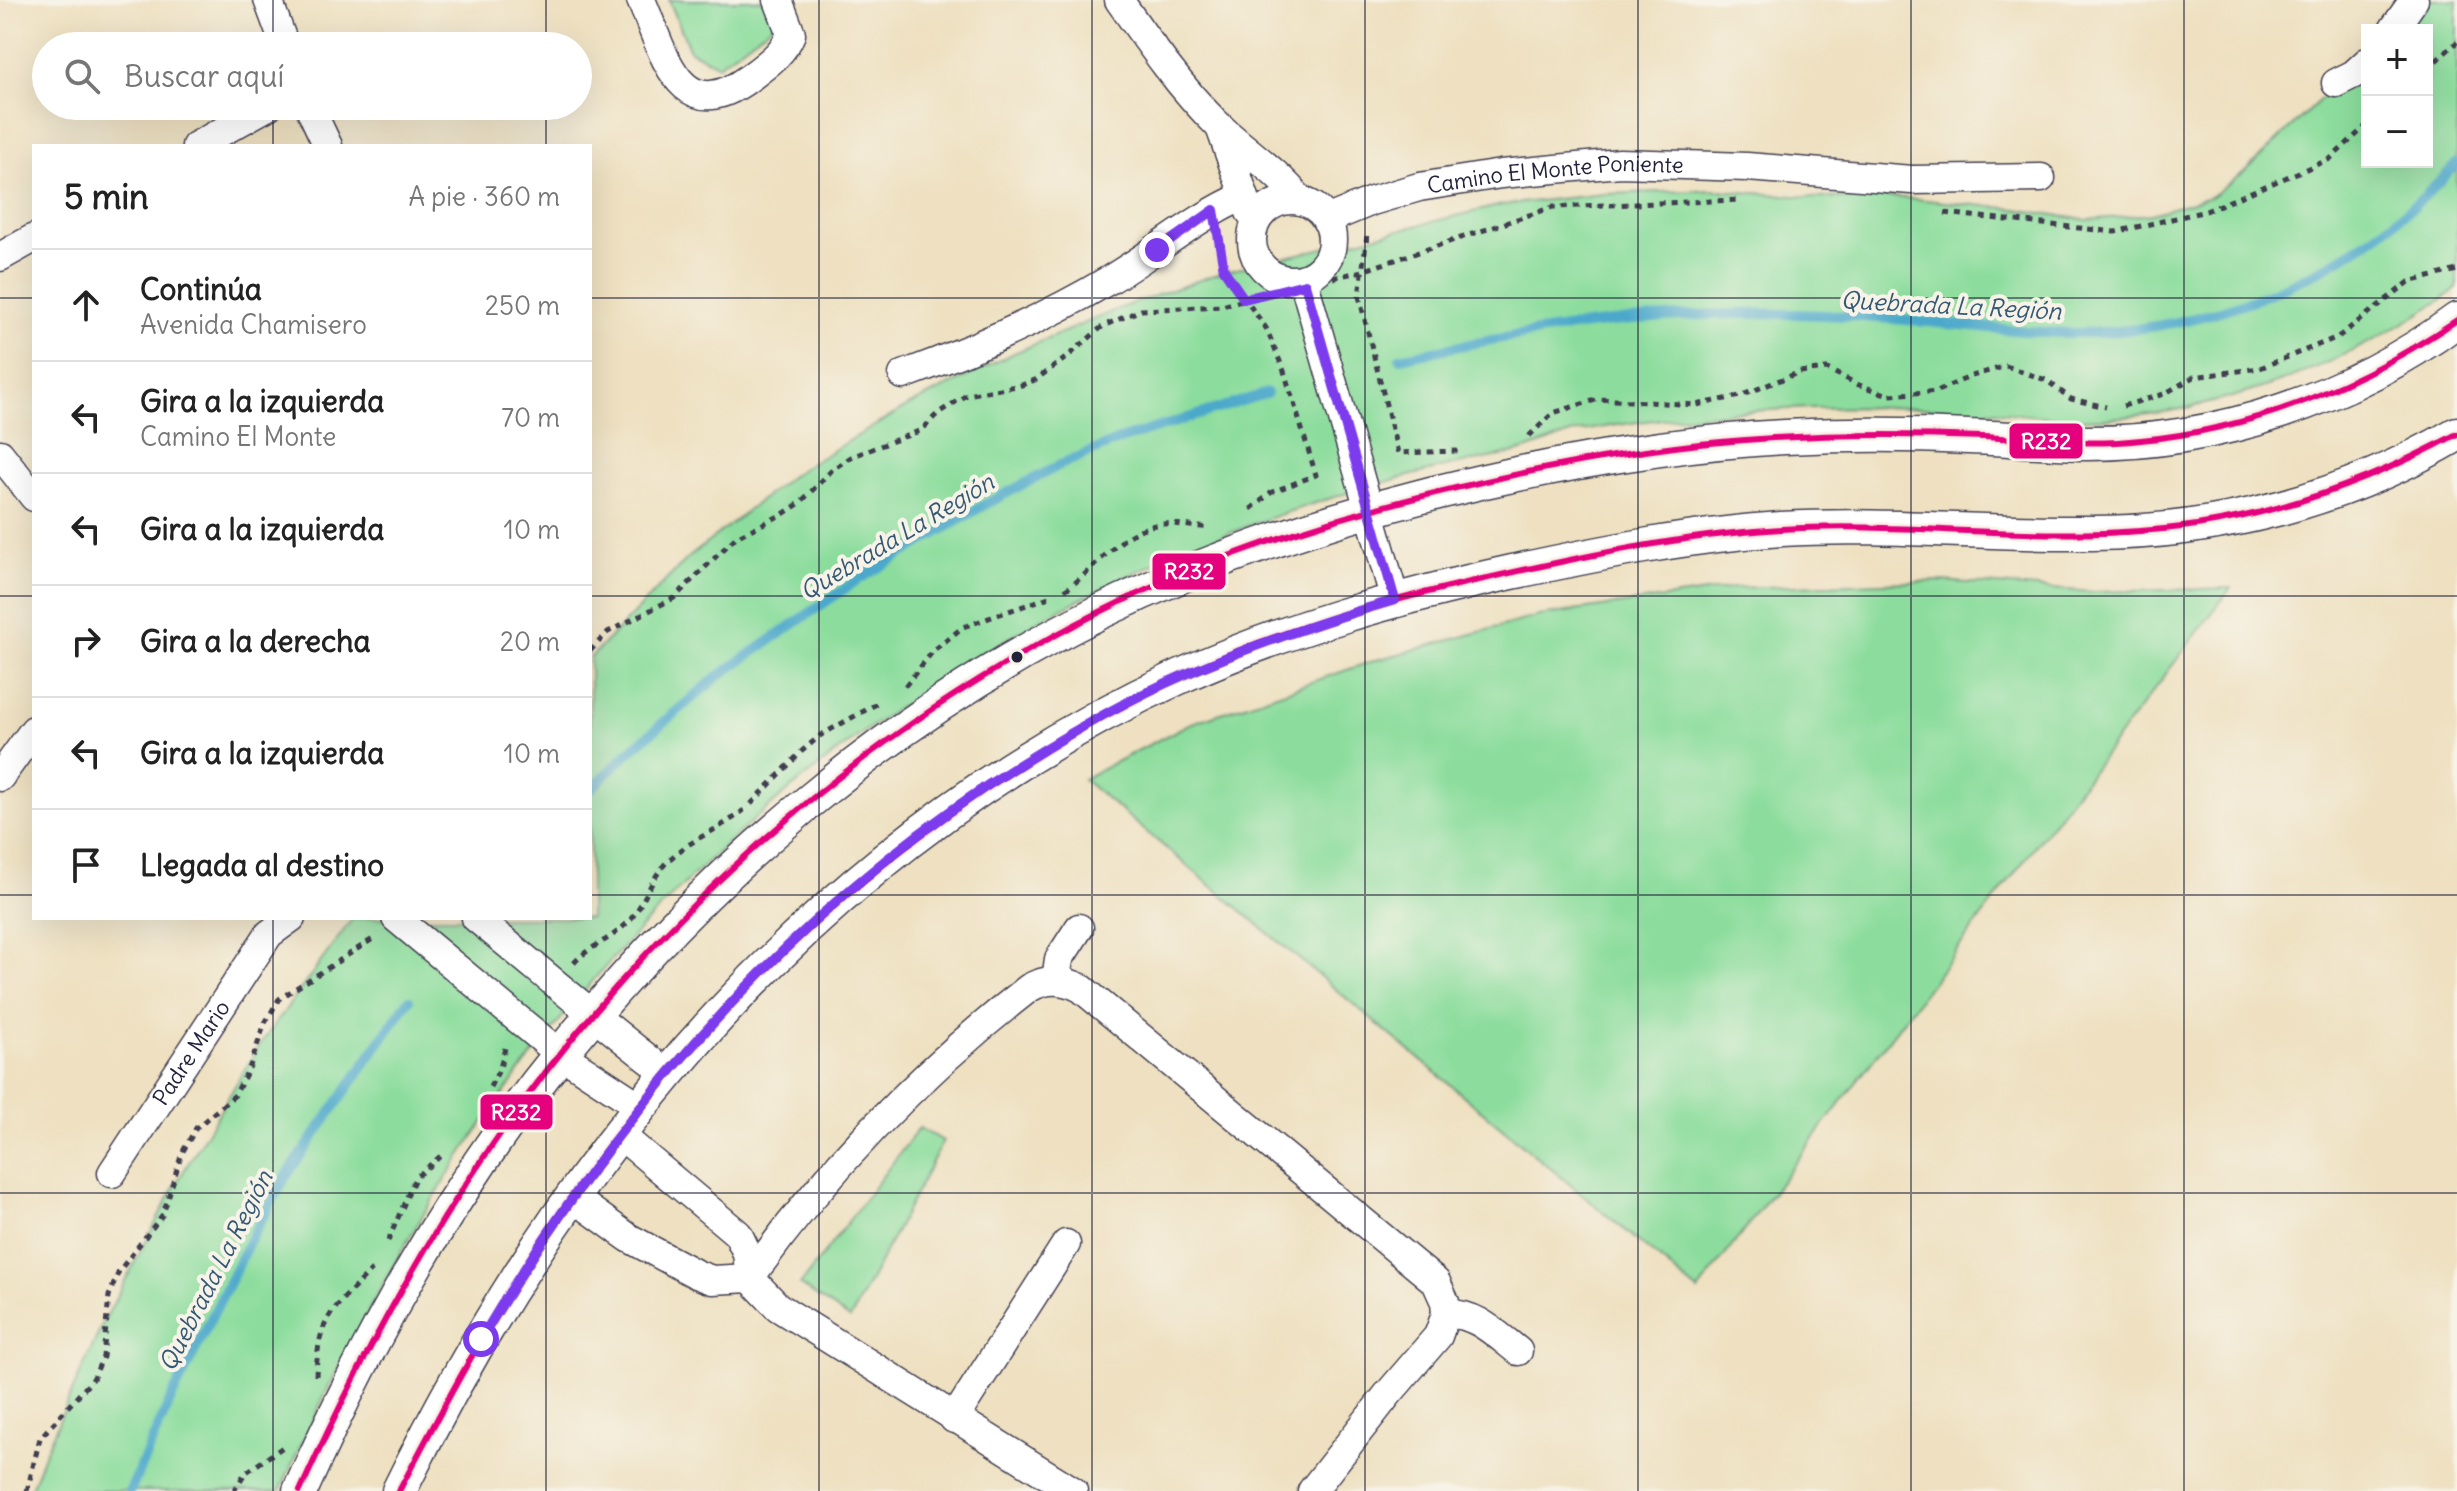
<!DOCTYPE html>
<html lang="es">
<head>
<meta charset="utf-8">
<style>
  body { margin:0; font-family:Delius,sans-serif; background:#f2f2f2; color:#222 }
  .controls { position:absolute; right:24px; top:24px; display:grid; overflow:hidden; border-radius:0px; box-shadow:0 8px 32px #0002 }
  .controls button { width:72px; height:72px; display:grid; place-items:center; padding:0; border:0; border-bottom:2px solid #e0e0e0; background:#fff; color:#222; font:40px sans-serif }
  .stop { position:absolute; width:24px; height:24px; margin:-18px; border:6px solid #7c3aed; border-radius:50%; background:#fff }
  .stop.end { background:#7c3aed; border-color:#fff; box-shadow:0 2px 8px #0008 }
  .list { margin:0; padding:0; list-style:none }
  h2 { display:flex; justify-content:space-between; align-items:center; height:104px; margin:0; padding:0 32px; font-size:34px }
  h2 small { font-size:26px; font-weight:400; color:#767676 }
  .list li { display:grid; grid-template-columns:52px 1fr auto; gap:24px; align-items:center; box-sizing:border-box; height:112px; padding:0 32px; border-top:2px solid #e0e0e0 }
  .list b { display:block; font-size:30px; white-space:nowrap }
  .list p { margin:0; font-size:26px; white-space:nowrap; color:#767676 }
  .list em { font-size:26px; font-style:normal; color:#767676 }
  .icon { flex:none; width:44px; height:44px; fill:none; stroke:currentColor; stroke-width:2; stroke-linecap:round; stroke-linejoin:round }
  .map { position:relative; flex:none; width:2457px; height:1491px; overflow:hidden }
  .search { position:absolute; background:#fff; box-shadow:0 8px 32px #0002; left:32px; top:32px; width:560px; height:88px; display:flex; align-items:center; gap:20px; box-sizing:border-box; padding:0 28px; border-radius:44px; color:#767676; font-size:30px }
  .panel { position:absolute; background:#fff; box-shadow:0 8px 32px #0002; left:32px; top:144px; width:560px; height:776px; border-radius:0px }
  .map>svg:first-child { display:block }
  .green { fill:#8cdd9d; stroke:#57806c; stroke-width:2 }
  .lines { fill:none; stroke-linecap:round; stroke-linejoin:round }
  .stream { stroke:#4ca8cb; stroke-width:10 }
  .minor-casing { stroke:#413e4f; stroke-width:31 }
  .tertiary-casing { stroke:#413e4f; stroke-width:37 }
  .path { stroke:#413e4f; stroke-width:5; stroke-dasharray:6 6; stroke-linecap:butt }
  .minor { stroke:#fff; stroke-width:28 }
  .tertiary { stroke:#fff; stroke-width:34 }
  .bus-1-casing { stroke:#f7f3e8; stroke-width:12 }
  .bus-1 { stroke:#e5007d; stroke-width:6 }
  .route { stroke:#7c3aed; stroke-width:10 }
  .grid { fill:none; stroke:#22223b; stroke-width:2; stroke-opacity:0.55 }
  .bus-dot { fill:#22223b; stroke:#f7f3e8; stroke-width:3 }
  .labels { text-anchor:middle; stroke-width:8; stroke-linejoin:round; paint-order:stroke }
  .street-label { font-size:22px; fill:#22223b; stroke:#f7f3e8 }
  .water-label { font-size:24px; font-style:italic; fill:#335875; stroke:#f7f3e8 }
  .line-badge { stroke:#f7f3e8; stroke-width:3 }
  .badge-label { font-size:22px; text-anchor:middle; font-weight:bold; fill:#fff }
</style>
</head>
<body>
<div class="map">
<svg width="2457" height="1491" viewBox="0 0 2457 1491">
  <rect width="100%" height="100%" fill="#f7f3e8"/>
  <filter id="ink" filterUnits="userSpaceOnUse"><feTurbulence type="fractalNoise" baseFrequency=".0125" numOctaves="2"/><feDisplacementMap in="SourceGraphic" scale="16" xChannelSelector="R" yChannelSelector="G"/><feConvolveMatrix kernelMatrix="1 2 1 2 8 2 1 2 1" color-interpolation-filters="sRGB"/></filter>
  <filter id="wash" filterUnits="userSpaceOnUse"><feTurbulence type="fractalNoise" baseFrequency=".006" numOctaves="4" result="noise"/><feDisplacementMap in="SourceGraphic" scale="32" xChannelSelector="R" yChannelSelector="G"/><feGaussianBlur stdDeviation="1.8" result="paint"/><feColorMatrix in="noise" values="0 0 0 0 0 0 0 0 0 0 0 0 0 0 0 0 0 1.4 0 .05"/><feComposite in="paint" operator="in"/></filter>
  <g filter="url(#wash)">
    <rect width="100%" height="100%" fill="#eee0c0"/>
    <!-- green -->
    <g class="green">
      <path d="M669,0H762L775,23L718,65L690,51Z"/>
      <path d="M2415,0H2457V289C2348,365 2218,417 2084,419C2053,420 2022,413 1991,411C1907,406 1821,406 1737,412C1685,416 1630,421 1578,432C1557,437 1536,448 1515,453C1493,458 1471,461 1449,466C1376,483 1303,505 1232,532C951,638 697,833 518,1074C422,1202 345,1345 280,1491H30L46,1450L103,1323L176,1184L259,1046L353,918H590V658L688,558L795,473L910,405L1014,353L1128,305L1220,273L1502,205L1603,194L1718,190L1819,198L1895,197L2016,209L2087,220L2151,214L2210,197L2243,173L2326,94L2367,50V162H2427V30H2386Z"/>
      <path d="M1941,581L2094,592L2231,588L1698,1291L1083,779L1189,724L1376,660L1539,616L1734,588Z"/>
      <path d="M919,1128L943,1141L850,1319L800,1285Z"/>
    </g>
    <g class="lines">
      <!-- stream -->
      <g class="stream">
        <path d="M1400,358C1509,335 1618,316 1730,314C1802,312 1876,317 1948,324C2000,328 2053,336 2105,332C2237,323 2369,262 2457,163"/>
        <path d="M590,790L631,750L717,677L856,581L986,504L1060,465L1116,441L1267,393"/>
        <path d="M130,1491L170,1401L250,1240L285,1178L409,1000"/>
      </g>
    </g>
  </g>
  <g filter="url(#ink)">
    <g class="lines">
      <!-- minor casing -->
      <g class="minor-casing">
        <g id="minor">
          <path d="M268,0L285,46"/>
          <path d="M641,0C664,52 679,130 749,78C765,66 784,53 791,34L778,0"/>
          <path d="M1119,0C1149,43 1181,89 1219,126C1247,152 1277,171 1301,201"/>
          <path d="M2393,30L2414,0"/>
          <path d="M2336,83L2354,74L2367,62"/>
          <path d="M309,106L328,146"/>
          <path d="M1220,127L1250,212"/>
          <path d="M196,146L268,106"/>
          <circle cx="1292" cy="240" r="40"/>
          <path id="s1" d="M1326,220L1372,201L1419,187L1501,174L1620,163L1747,167L1912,180L2041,178"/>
          <path d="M0,257L34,238"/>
          <path d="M1303,279L1395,600"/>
          <path d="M903,375C974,349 1044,319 1109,280C1155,253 1195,217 1244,196"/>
          <path d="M0,454L34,497"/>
          <path d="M0,777L34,730"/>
          <path d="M396,918L560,1054L641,1107"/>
          <path d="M476,918C540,970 602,1024 668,1074"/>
          <path d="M1056,980L1059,959L1079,928"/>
          <path d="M619,1134L738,1234L747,1253L750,1278L778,1307L1073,1491"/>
          <path id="s2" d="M112,1173L269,934L291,918"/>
          <path d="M571,1196L629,1238L696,1274L712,1280L750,1278C827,1169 924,1070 1029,988C1048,978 1062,979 1081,988L1436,1282L1445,1302L1446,1314L1438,1336L1388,1394L1312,1491"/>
          <path d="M1446,1314C1475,1312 1496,1334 1518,1351"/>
          <path d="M954,1419L1066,1244"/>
        </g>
      </g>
      <!-- tertiary casing -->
      <g class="tertiary-casing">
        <g id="tertiary">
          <path d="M300,1491C369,1336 455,1183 563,1051C708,872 892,714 1100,612C1223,552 1352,511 1485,481C1584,459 1684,442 1785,437C1846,434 1908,434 1969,437C2009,438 2048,443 2088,443C2218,443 2352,398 2457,320"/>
          <path d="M399,1491C567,1146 827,837 1181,676C1287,628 1399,597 1512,572C1600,553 1691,535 1781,529C1885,523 1987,534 2091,533C2219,533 2346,499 2457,434"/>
        </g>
      </g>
      <!-- path -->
      <g class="path">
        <path d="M2427,69L2457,42"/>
        <path d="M1945,213L2115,232L2206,211L2330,159L2367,125"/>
        <path d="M1367,236L1359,296L1398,453L1458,451"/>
        <path d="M1219,242L1224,270L1266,328L1284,371L1316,475L1272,492L1247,512"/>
        <path d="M1333,278L1362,271L1553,207L1740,200"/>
        <path d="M2123,406L2164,394L2194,377L2260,368L2338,337L2409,282L2457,270"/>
        <path d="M1529,436L1553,413L1599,399L1696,405L1740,396L1800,372L1827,369L1859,385L1889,395L1937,391L1972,376L2006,366L2046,380L2071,399L2106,407"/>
        <path d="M1065,590C1096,570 1124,525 1164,524C1179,523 1194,528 1209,527"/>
        <path d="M590,651L608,632L674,598L736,537L783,514L800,503L833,469L851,457L922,430L938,413L967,395L1022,385L1035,380L1066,358L1103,326L1141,310L1222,306L1277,291"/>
        <path d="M905,686L934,650L963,627L1052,596"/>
        <path d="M751,804L802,751L821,735L880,702"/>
        <path d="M574,963C588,947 608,941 624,926C645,907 649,878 670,859C691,839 721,829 744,810"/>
        <path d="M490,1087L500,1068L505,1048"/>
        <path d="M388,1241L415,1178L444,1153"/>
        <path d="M316,1376C318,1316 332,1311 372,1270"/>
        <path d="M27,1491L40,1438L93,1379L103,1357L109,1296L119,1271L163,1214L182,1153L196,1128L235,1095L250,1066L265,1023L279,999L376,937"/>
        <path d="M234,1491L245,1473L283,1447"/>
      </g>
      <!-- minor -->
      <use href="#minor" class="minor"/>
      <!-- tertiary -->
      <use href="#tertiary" class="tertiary"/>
      <!-- bus-1 casing -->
      <g class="bus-1-casing">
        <g id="bus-1">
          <path d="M300,1491C353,1375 412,1262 484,1157C639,929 853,735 1100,612C1213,555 1336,516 1460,487C1558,464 1658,445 1759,439C1833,434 1908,434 1983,437C2035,440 2088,446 2141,440C2257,429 2361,385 2457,320"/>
          <path d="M399,1491C443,1407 488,1323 540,1244C699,1002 920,800 1181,676C1278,630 1384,601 1488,578C1584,556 1682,535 1781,529C1900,522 2020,540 2140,531C2253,524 2358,488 2457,434"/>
        </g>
      </g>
      <!-- bus-1 -->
      <use href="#bus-1" class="bus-1"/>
    </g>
  </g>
  <g class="lines" filter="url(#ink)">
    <!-- route -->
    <path class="route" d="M481,1339C619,1107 794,905 1024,762C1075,730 1128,699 1184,675C1253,645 1323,621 1395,600L1305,284L1244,299L1224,270L1214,210L1157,250"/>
  </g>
  <!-- grid -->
  <path class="grid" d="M273,0V46M546,0V46M819,0V1491M1092,0V1491M1365,0V1491M1638,0V1491M1911,0V1491M2184,0V1491M273,106V146M546,106V146M0,298H34M590,298H2457M0,596H34M590,596H2457M0,895H34M590,895H2457M273,918V1491M546,918V1491M0,1193H2457"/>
  <!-- markers -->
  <circle class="bus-dot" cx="1017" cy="657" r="7"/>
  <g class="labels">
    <!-- street labels -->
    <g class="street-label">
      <text dy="8" stroke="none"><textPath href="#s1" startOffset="236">Camino El Monte Poniente</textPath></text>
      <text dy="8" stroke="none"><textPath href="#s2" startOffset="144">Padre Mario</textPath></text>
    </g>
    <!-- water labels -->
    <g class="water-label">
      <text transform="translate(1951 306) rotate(3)" y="8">Quebrada La Región</text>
      <text transform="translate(897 537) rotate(-31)" y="8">Quebrada La Región</text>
      <text transform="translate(216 1271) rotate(-63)" y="8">Quebrada La Región</text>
    </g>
  </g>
  <g class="line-badge">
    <rect x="2008" y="422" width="76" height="38" rx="8" fill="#e5007d"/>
    <rect x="1151" y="552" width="76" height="39" rx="8" fill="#e5007d"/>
    <rect x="479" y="1093" width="75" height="38" rx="8" fill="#e5007d"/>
  </g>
  <g class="badge-label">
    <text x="2046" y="449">R232</text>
    <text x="1189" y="579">R232</text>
    <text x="516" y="1120">R232</text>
  </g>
</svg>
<div class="controls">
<button>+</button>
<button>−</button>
</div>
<div class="stop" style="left:481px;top:1339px"></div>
<div class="stop end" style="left:1157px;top:250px"></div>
<div class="search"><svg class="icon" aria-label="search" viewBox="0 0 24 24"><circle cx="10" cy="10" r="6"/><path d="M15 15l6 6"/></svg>Buscar aquí</div>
<section class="panel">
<h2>5 min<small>A pie · 360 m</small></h2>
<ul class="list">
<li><svg class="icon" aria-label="ahead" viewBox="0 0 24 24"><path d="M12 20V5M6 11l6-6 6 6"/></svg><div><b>Continúa</b><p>Avenida Chamisero</p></div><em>250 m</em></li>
<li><svg class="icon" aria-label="left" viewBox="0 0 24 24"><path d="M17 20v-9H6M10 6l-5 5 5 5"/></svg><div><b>Gira a la izquierda</b><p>Camino El Monte</p></div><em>70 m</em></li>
<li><svg class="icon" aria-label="left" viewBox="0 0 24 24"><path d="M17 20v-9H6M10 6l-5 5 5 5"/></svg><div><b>Gira a la izquierda</b></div><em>10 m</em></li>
<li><svg class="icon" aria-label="right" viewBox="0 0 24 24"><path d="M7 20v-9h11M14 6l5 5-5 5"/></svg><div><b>Gira a la derecha</b></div><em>20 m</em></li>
<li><svg class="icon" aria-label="left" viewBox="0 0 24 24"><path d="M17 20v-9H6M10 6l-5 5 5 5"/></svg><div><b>Gira a la izquierda</b></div><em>10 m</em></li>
<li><svg class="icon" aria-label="arrive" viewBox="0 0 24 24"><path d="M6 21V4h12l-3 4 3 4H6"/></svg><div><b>Llegada al destino</b></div></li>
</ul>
</section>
</div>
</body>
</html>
